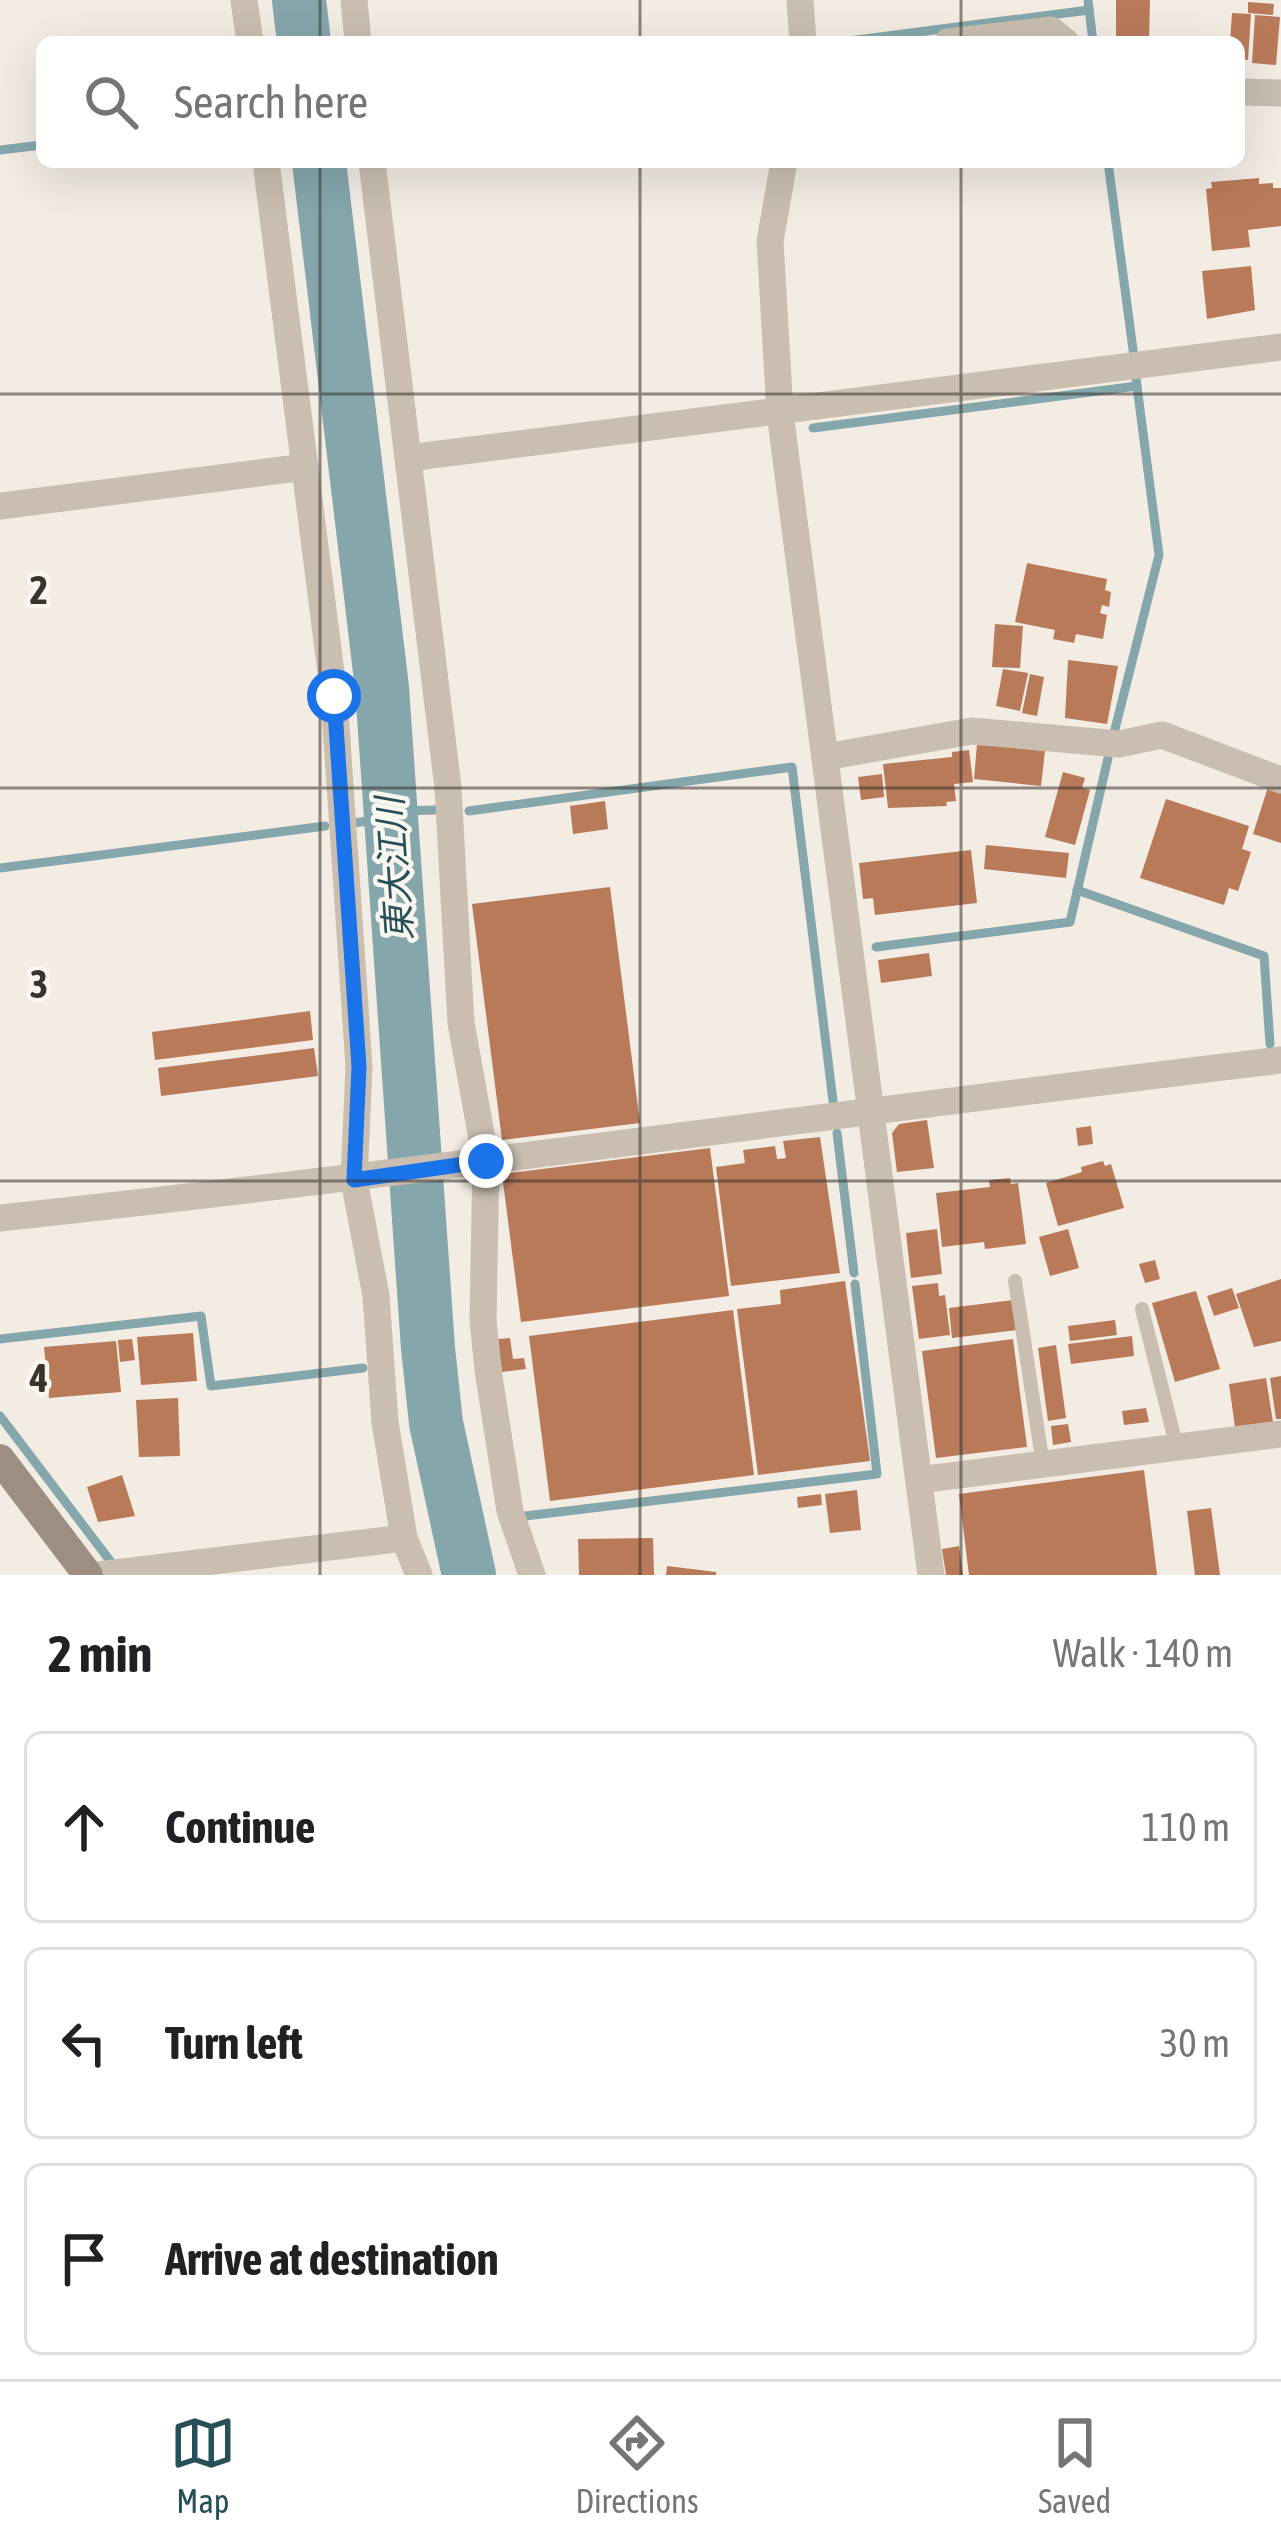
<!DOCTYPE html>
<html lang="en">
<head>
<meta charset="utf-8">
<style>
  body { margin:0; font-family:"Asap Condensed","Noto Sans JP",sans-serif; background:#f2f2f2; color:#202124 }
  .stop { position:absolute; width:36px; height:36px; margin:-27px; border:9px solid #1a73e8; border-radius:50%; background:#fff }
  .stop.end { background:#1a73e8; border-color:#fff; box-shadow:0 3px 12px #0008 }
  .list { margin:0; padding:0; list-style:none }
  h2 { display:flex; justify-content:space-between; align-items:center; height:156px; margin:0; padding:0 48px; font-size:51px }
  h2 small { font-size:39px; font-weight:400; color:#757577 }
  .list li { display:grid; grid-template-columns:78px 1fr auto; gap:36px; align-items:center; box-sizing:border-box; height:192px; margin:0 24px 24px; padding:0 24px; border:3px solid #e0e0e0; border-radius:18px }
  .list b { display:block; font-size:45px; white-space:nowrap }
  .list em { font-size:39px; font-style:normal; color:#757577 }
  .icon { flex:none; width:66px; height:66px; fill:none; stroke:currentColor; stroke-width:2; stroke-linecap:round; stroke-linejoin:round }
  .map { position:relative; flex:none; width:1281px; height:1575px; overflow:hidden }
  .search { position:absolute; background:#fff; box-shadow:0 12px 48px #0002; left:36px; right:36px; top:36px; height:132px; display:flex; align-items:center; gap:30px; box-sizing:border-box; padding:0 42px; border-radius:18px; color:#757577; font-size:45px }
  .sheet { height:804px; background:#fff }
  nav { display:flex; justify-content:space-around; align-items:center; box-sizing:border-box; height:168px; border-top:3px solid #e0e0e0; background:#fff; font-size:33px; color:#757577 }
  nav a { display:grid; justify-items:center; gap:6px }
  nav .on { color:#274f56 }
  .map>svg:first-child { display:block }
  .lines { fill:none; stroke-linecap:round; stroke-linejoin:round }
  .stream { stroke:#85a7ac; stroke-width:9 }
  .river { stroke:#85a7ac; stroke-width:54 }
  .building { fill:#b97a5a }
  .service { stroke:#c9beb0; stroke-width:14 }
  .minor { stroke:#c9beb0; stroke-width:27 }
  .secondary { stroke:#9d8e81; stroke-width:30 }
  .route { stroke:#1a73e8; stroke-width:15 }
  .grid { fill:none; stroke:#39322d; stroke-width:3; stroke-opacity:0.55 }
  .labels { text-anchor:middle; stroke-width:9; stroke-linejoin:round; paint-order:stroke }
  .water-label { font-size:36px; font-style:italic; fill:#274f56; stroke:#f9f6f0 }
  .grid-label { font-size:39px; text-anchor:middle; font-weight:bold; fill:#39322d; stroke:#f9f6f0; stroke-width:9; stroke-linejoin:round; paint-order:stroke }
</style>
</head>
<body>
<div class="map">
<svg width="1281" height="1575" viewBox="0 0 1281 1575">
  <rect width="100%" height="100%" fill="#f2ece3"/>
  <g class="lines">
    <!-- stream -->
    <g class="stream">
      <path d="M1088,0L1093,42"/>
      <path d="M841,42L1089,10"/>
      <path d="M0,150L42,145"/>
      <path d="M1108,162L1134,357"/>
      <path d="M813,428L1137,386"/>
      <path d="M1115,729L1159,555L1136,379"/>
      <path d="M391,811L437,810"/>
      <path d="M469,811L792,767L833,1101"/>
      <path d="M353,823L391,818"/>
      <path d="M0,868L325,826"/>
      <path d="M1077,890L1264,956L1270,1044"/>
      <path d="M876,947L1070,922L1108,758"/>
      <path d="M837,1133L854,1273"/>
      <path d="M0,1339L201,1316L211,1386L363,1368"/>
      <path d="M0,1416L111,1562"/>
      <path d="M525,1516L877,1474L855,1284"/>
    </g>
    <!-- river -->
    <g class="river">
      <path d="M299,0L304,42"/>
      <path d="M319,162L382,688L428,1348L436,1423L469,1575"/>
    </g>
  </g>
  <!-- building -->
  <g class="building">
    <path d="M1116,0H1150L1149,42H1116Z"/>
    <path d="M1248,2L1274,4L1273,15L1248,13Z"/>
    <path d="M1232,13L1251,14L1248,60L1239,59V42H1230Z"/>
    <path d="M1255,15L1280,17L1276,65L1252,63Z"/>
    <path d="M1259,178V184L1273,183V188H1281V226L1248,230L1250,247L1212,251L1206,189L1212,188L1211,182Z"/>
    <path d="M1251,266L1255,310L1207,319L1202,271Z"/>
    <path d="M1027,563L1107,579L1105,590L1111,592L1109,607L1102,605L1100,613L1107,615L1103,639L1076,634L1074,643L1053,639L1055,630L1015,622Z"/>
    <path d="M995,624L1023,626L1020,668L992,667Z"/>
    <path d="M1068,660L1118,666L1107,724L1065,718Z"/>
    <path d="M1003,669L1028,673L1020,711L996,706Z"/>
    <path d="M1030,674L1044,677L1037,716L1022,713Z"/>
    <path d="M977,744L1045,751L1041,786L974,779Z"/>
    <path d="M969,750L973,782L954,784L956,801L946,802L947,806L888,808L883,764L952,757V752Z"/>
    <path d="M1063,772L1085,778L1082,788L1090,790L1075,845L1045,837Z"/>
    <path d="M882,774L884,797L861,800L858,777Z"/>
    <path d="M1268,787L1281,792V843L1253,834Z"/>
    <path d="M1166,799L1249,826L1242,849L1251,852L1238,891L1229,888L1224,905L1140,878Z"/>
    <path d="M605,801L608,829L573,834L570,806Z"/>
    <path d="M986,845L1069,853L1066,878L984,869Z"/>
    <path d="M971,850L977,903L875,915L873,898L863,899L859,863Z"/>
    <path d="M610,887L640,1123L502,1140L472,904Z"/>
    <path d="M929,953L932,976L881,983L878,960Z"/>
    <path d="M310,1011L313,1040L155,1060L152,1032Z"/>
    <path d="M314,1048L318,1076L161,1096L158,1068Z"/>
    <path d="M927,1120L934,1168L897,1172L892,1133L899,1124Z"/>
    <path d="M1091,1126L1093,1144L1078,1146L1076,1128Z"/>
    <path d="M820,1137L840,1273L731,1286L716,1167L745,1163L743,1150L775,1146L777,1159L786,1158L783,1141Z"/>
    <path d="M710,1148L729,1296L521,1322L502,1174Z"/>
    <path d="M1103,1161L1105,1166L1111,1164L1124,1208L1058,1226L1046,1183L1082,1172L1081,1167Z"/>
    <path d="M1010,1178L1011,1184L1018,1183L1026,1244L985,1249L984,1242L942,1247L936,1193L990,1187L989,1180Z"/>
    <path d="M937,1229L942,1274L911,1278L906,1233Z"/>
    <path d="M1068,1229L1079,1268L1050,1276L1039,1237Z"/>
    <path d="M1155,1260L1160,1279L1145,1283L1139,1264Z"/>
    <path d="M1281,1279V1341L1254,1347L1236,1294Z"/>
    <path d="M845,1281L870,1461L758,1475L737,1309L781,1304L780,1290Z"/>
    <path d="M938,1283L939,1296L945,1295L950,1335L919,1339L912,1286Z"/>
    <path d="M1232,1288L1239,1308L1214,1316L1207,1296Z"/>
    <path d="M1196,1291L1220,1369L1175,1382L1152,1303Z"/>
    <path d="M1013,1300L1017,1330L952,1338L949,1308Z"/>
    <path d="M733,1310L754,1475L550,1501L529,1336Z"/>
    <path d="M1115,1320L1117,1335L1070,1341L1068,1326Z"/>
    <path d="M193,1333L197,1381L141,1385L137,1337Z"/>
    <path d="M1132,1336L1134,1356L1071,1364L1068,1344Z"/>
    <path d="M510,1338L513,1359L524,1358L526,1369L502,1372L498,1339Z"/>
    <path d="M132,1339L135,1360L120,1362L118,1340Z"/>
    <path d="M1013,1339L1027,1447L936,1458L922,1351Z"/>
    <path d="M116,1341L121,1392L49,1398L44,1347Z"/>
    <path d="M1056,1345L1066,1418L1048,1421L1038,1348Z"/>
    <path d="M1281,1376V1419H1276L1270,1378Z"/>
    <path d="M1266,1378L1273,1422L1235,1427L1229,1384Z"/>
    <path d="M178,1398L180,1456L139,1457L136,1400Z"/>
    <path d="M1146,1408L1149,1422L1124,1425L1122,1411Z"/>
    <path d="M1068,1424L1071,1442L1053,1445L1051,1426Z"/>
    <path d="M1144,1470L1157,1575H969L959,1494Z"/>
    <path d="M122,1475L135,1516L98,1522L87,1487Z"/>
    <path d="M857,1490L861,1530L830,1533L825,1494Z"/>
    <path d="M821,1494L822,1505L798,1508L797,1497Z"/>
    <path d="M1211,1508L1220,1575H1195L1187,1511Z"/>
    <path d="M653,1538L654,1575H579L578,1539Z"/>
    <path d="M959,1546L963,1575H946L942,1549Z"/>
    <path d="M667,1566L716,1572V1575H666Z"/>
  </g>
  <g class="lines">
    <!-- service -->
    <g class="service">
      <path d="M1015,1281L1043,1465"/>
      <path d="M1142,1309L1177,1448"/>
    </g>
    <!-- minor -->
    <g class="minor">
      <path d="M244,0L250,42"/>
      <path d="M354,0L358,42"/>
      <path d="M800,0L803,42"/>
      <path d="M948,42L1051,30L1066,42"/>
      <path d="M1239,92L1281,93"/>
      <path d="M372,162L448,788L461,1023L486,1161L483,1320L488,1370L510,1511L532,1575"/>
      <path d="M784,162L770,241L780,413L931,1575"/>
      <path d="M408,458L1281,347"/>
      <path d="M0,506L305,467"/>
      <path d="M825,757L972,731L1119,744L1162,735L1281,780"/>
      <path d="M0,1218C428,1172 854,1111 1281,1060"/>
      <path d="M919,1480L1281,1434"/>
      <path d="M404,1538L419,1575"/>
      <path d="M98,1575L404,1538L385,1422L376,1296L354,1180L359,1067L334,696L266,162"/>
    </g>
    <!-- secondary -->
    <path class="secondary" d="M0,1459L88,1575"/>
  </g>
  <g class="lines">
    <!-- route -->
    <path class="route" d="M334,696L359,1067L354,1180L486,1161"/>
  </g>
  <!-- grid -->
  <path class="grid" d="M320,0V42M640,0V42M961,0V42M320,162V1575M640,162V1575M961,162V1575M0,394H1281M0,788H1281M0,1181H1281"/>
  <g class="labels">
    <!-- water labels -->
    <g class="water-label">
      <text transform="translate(394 869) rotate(-94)" y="13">東大江川</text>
    </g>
  </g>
  <g class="grid-label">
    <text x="39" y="604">2</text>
    <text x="39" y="998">3</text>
    <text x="39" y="1392">4</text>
  </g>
</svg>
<div class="stop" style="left:334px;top:696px"></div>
<div class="stop end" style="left:486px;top:1161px"></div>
<div class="search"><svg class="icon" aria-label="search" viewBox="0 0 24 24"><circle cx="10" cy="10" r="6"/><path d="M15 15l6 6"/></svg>Search here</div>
</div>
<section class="sheet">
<h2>2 min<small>Walk · 140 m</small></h2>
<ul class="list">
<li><svg class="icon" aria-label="ahead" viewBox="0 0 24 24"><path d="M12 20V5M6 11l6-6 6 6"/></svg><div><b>Continue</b></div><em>110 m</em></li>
<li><svg class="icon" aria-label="left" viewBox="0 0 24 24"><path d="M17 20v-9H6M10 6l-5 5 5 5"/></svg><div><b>Turn left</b></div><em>30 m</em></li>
<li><svg class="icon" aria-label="arrive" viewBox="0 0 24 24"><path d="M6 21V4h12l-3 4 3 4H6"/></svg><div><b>Arrive at destination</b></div></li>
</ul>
</section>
<nav>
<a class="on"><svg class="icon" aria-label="map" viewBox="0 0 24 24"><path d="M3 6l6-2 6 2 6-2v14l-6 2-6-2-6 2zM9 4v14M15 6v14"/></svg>Map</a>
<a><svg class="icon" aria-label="directions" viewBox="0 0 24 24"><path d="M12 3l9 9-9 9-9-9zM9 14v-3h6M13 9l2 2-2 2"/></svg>Directions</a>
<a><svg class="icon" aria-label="saved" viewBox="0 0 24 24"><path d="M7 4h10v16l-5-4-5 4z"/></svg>Saved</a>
</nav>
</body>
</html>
